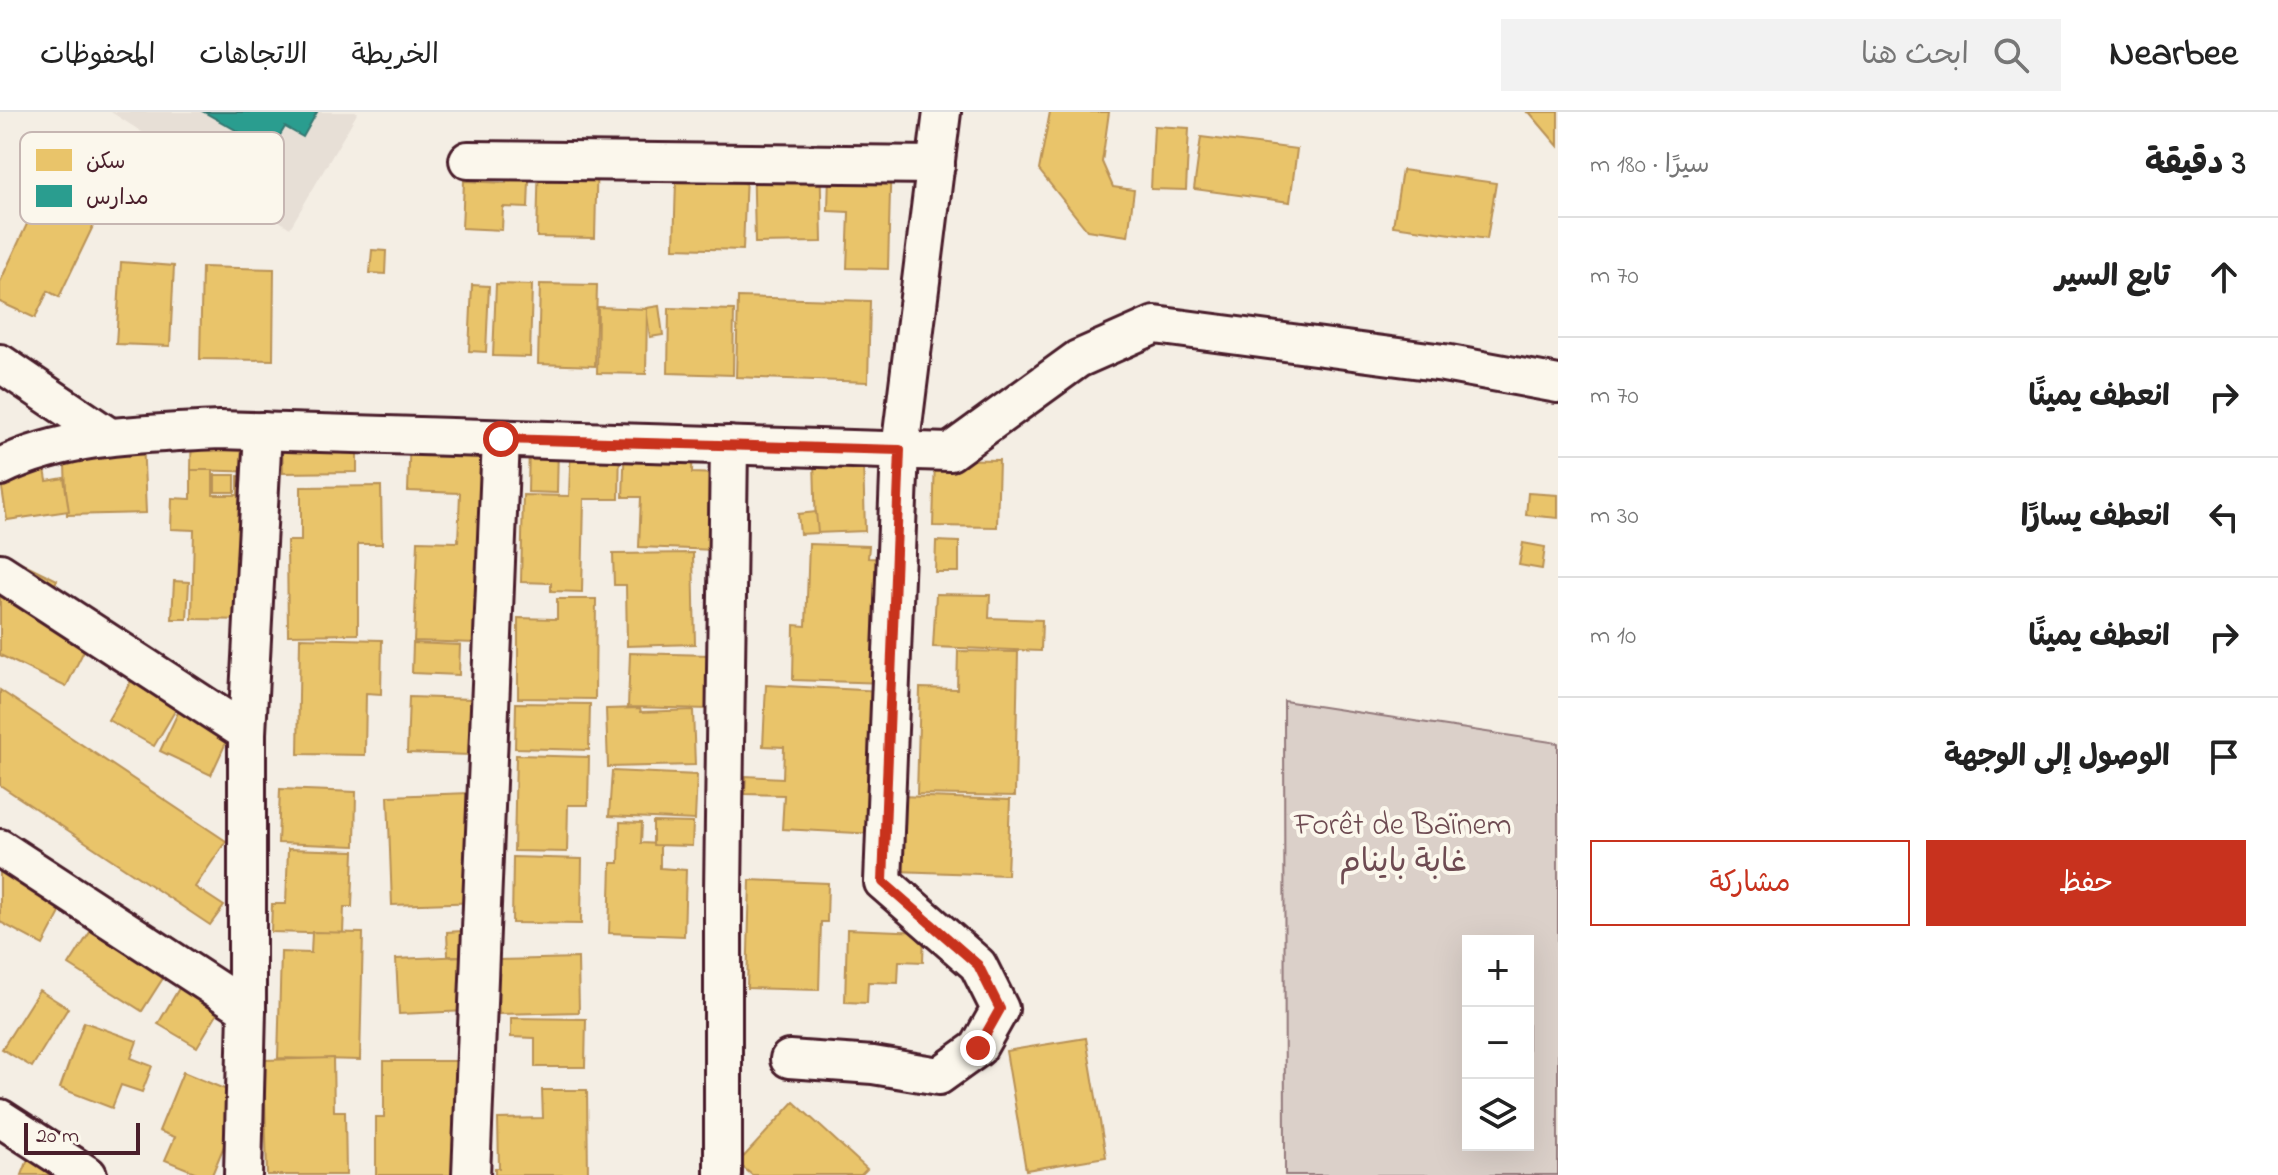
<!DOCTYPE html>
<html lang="ar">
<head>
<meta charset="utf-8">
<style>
  body { margin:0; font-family:"Indie Flower","Playpen Sans Arabic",sans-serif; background:#f2f2f2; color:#222; direction:rtl }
  .controls { position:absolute; right:24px; bottom:24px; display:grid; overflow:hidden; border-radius:0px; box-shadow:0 8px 32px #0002 }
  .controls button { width:72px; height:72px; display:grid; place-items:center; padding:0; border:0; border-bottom:2px solid #e0e0e0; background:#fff; color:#222; font:40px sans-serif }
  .scale { position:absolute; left:24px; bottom:20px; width:116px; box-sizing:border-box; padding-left:8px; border:4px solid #4a1f2b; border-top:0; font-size:22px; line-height:28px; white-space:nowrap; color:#4a1f2b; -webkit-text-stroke:6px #fbf7ec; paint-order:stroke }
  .stop { position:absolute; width:24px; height:24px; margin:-18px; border:6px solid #c8321e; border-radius:50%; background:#fff }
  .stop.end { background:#c8321e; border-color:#fff; box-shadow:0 2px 8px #0008 }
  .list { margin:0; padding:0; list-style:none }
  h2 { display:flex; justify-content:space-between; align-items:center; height:104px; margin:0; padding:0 32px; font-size:34px }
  h2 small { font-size:26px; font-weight:400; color:#767676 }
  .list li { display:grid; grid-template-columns:52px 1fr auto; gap:24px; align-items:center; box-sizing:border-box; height:120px; padding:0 32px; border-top:2px solid #e0e0e0 }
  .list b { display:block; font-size:30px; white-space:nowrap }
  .list em { font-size:26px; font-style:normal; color:#767676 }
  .actions { display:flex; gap:16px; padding:24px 32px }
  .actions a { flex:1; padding:18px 0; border:2px solid #c8321e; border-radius:0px; text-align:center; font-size:28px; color:#c8321e }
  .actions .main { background:#c8321e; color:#fff }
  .icon { flex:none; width:44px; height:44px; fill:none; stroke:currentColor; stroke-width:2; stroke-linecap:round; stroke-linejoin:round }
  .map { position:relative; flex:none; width:1558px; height:1063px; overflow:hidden; direction:ltr }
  header { display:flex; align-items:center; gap:48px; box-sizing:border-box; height:112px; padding:0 40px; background:#fff; border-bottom:2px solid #e0e0e0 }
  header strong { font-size:38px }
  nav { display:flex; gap:44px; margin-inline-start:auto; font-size:28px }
  .search { width:560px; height:72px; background:#f2f2f2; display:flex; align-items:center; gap:20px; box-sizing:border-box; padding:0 28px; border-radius:0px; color:#767676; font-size:30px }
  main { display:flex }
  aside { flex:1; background:#fff }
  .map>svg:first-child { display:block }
  .built { fill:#e7dfd6 }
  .green { fill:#dbd0c9; stroke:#92787a; stroke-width:2; fill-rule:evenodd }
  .homes { fill:#e9c46a; stroke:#b99257; stroke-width:2 }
  .schools { fill:#2a9d8f; stroke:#347771; stroke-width:2 }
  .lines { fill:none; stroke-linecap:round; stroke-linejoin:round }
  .minor-casing { stroke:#4a1f2b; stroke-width:42 }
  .minor { stroke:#fbf7ec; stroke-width:36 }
  .route { stroke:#c8321e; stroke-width:10 }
  .labels { text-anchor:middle; stroke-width:8; stroke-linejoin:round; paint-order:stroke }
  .park-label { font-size:32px; fill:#6e4b52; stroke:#fbf7ec }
  .key { fill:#fbf7ec; stroke:#c6b6b2; stroke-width:2 }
  .key-label { font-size:22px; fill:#4a1f2b }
</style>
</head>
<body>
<header>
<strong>Nearbee</strong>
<div class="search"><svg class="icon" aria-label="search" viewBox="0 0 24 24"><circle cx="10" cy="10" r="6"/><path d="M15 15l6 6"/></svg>ابحث هنا</div>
<nav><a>الخريطة</a><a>الاتجاهات</a><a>المحفوظات</a></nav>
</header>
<main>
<aside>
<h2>3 دقيقة<small>سيرًا · 180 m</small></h2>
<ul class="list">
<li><svg class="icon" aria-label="ahead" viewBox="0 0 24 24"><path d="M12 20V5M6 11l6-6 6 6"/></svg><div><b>تابع السير</b></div><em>70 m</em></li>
<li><svg class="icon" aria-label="right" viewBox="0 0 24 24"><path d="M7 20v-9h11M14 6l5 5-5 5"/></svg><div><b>انعطف يمينًا</b></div><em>70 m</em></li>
<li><svg class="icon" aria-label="left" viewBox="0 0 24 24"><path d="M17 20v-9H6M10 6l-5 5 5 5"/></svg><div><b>انعطف يسارًا</b></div><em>30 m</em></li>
<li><svg class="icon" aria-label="right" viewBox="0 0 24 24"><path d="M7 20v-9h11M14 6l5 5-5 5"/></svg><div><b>انعطف يمينًا</b></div><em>10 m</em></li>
<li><svg class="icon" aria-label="arrive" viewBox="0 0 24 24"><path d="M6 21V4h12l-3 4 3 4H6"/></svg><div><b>الوصول إلى الوجهة</b></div></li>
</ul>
<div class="actions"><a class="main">حفظ</a><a>مشاركة</a></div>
</aside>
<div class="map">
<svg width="1558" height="1063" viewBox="0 0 1558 1063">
  <rect width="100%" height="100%" fill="#f4eee4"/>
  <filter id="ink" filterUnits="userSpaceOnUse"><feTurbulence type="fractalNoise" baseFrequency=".0125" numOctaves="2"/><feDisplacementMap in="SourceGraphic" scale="16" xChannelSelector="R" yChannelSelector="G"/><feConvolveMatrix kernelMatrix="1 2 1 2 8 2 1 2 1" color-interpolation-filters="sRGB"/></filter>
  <g filter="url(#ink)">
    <!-- built -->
    <path class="built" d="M111,0H358L290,116Z"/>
    <!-- green -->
    <path class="green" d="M1284,589L1558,631V1063H1285ZM1468,829H1528V1033H1468Z"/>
    <!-- homes -->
    <g class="homes">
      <path d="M1050,0H1109L1102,50L1113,75L1134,78L1128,124L1087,118L1039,58Z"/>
      <path d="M1526,0H1558V34L1530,1Z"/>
      <path d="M1154,14L1189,16L1186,78L1151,77Z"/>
      <path d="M1201,25L1297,37L1290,90L1194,77Z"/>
      <path d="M677,34L747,35L743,138L674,136Z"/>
      <path d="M820,34L822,130L755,131L753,35Z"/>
      <path d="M891,40L888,157L847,156L849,100L828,99L829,60Z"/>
      <path d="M507,41L530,42L528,96L503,95L502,118L462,116L464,69L506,71Z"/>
      <path d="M539,41L597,42L595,126L537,125Z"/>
      <path d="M1402,58L1496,71L1487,127L1393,114Z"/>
      <path d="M41,82L96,108L59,185L48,179L35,206L0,190V170Z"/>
      <path d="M372,138L386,139L385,162L370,161Z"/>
      <path d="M121,150L174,154L170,234L116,232Z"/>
      <path d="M202,155L274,157L273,248L200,247Z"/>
      <path d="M496,172L532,173L530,245L493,244Z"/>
      <path d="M540,172L597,173L595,254L538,252Z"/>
      <path d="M472,173L489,174L486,240L469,239Z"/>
      <path d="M738,185L870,189L868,270L736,265Z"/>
      <path d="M659,194L663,223L650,225L646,196Z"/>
      <path d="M598,195L647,197L646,262L597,261Z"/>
      <path d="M669,196L734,198L733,263L668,261Z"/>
      <path d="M192,313L265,315L264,360L191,358Z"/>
      <path d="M410,322L495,324L477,531L414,529L418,429L458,430L460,381L408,379Z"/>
      <path d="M693,325L692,361L719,362L716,438L639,435L641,385H623L625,328Z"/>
      <path d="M143,326L146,401L67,403L64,329Z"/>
      <path d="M357,326V360L283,361L282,328Z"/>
      <path d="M571,329L620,330L619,387H584L582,480L551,479V471L521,470L523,383L569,384Z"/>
      <path d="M529,332L558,333L557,381L528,380Z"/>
      <path d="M42,338L47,369L64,366L69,399L7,408L0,364Z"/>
      <path d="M863,346L865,419L816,421L814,348Z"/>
      <path d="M935,347L999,348L997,415L933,414Z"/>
      <path d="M191,358H213V383H238V364L263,365L251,508L192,507L194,418L171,417L172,386L191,387Z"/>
      <rect x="215" y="363" width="20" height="17"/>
      <path d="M381,374L382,432H358V522L288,523L287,429H301V375Z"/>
      <path d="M1528,381L1558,383V406L1526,403Z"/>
      <path d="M816,400L818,421L800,422L798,402Z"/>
      <path d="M936,429L959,430V460H935Z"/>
      <path d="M1523,431L1545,435L1542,457L1519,453Z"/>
      <path d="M809,432L869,434L868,446L890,447L886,571L793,568L794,513L806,514Z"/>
      <path d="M0,440L57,468L49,485L98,510L66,575L0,543Z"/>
      <path d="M693,441L695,532L627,534L626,473H614L613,442Z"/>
      <path d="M174,469L189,470L187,507H172Z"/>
      <path d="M936,482L990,483L989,506L1042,508L1041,539L933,535Z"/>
      <path d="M557,487H596L595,587L518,586V506L557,507Z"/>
      <path d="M300,526L382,528L381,582L366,581L365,643L298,642Z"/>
      <path d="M413,531L460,533L459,563L412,561Z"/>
      <path d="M958,539L1018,540L1015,684L917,682L920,576L957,577Z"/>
      <path d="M630,541L711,543L710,597L628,595Z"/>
      <path d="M147,542L193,569L154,634L108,608Z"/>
      <path d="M766,573L881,579L875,722L782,717L784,683L745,682L746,664L783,666L784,635L763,634Z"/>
      <path d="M190,575L241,598L211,663L160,639Z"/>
      <path d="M0,578L226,729L195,775L224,794L210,813L0,673Z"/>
      <path d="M409,585L473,587L471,643L407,641Z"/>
      <path d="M516,591L590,592L589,638L515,636Z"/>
      <path d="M640,596L641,600L693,598L695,653L608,655L606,597Z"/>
      <path d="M516,643L589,645L588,693H568L567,740L514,739Z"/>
      <path d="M612,659L697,663L695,708L609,704Z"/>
      <path d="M280,677L356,680L355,734L278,731Z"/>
      <path d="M470,681L481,790L392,793L388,684Z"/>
      <path d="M899,684L1010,688L1007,763L896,759Z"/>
      <path d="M620,710L642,711L641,731L660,732V756L686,758L684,824L609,821L611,751H619Z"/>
      <path d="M653,710L693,711L692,734L653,733Z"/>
      <path d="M288,737L354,739L352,795H344L343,822L271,820L272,792H286Z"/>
      <path d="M8,745L72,778L43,833L0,810V759Z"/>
      <path d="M513,745L582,747L581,812L512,811Z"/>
      <path d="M750,768L828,771L827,810H821L819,878L747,876Z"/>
      <path d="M108,792L181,838L142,899L69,853Z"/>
      <path d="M847,817L924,820L923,850L899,849L898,871L868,870L867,891L845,890Z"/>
      <path d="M461,819L462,844H448L447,820Z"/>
      <path d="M312,820L363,821L360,948L278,946L281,840L311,841Z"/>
      <path d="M466,844L468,899L399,902L396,847Z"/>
      <path d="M578,846L579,900L499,902L497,848Z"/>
      <path d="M194,851L233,875L197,935L158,912Z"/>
      <path d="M39,878L68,896L32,955L2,937Z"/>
      <path d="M511,906L586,907L585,955H535V926L511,925Z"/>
      <path d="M84,910L137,929L131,946L152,954L142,980L121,973L112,996L60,976Z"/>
      <path d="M1086,926L1106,1045L1026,1058L1006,939Z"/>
      <path d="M333,946L334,999H345L346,1063H267L264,948Z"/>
      <path d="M384,949H470V1005H453V1063H376V1005H384Z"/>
      <path d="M183,960L244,985L212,1063H202L165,1048L175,1025L159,1019Z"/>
      <path d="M542,978H587L588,1063H495V1056H499L498,1007L543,1006Z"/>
      <path d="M794,990L867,1057L861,1063H752L738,1051Z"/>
      <path d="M32,1037L57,1047L51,1063H22Z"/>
    </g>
    <!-- schools -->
    <path class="schools" d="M204,0H317L303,25L285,15L271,38Z"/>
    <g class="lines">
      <!-- minor casing -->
      <g class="minor-casing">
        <g id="minor">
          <path d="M468,48L936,53"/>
          <path d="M0,251L108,324"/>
          <path d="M0,355C68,322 144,322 219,318L950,340L1078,247L1155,213L1444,251L1558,272"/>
          <path d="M0,460L247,621"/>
          <path d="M0,736L247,897"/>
          <path d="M789,947L873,953L939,964L978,936L1000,897L978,853L883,770L900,338L942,0"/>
          <path d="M0,1006L88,1063"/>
          <path d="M243,1063L247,897V621L263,319"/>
          <path d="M471,1063L501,327"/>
          <path d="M723,1063V781L729,333"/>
        </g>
      </g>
      <!-- minor -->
      <use href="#minor" class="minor"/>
    </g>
  </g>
  <g class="lines" filter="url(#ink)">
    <!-- route -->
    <path class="route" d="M501,327L900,338L883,770L978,853L1000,897L978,936"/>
  </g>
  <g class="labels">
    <!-- park labels -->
    <g class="park-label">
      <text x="1403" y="722">Forêt de Baïnem<tspan x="1403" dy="37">غابة باينام</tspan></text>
    </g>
  </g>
  <!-- legend -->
  <rect x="20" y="20" width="264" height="92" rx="12" class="key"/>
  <rect x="36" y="37" width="36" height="22" fill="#e9c46a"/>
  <rect x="36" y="73" width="36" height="22" fill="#2a9d8f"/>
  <g class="key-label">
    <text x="86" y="56">سكن</text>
    <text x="86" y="92">مدارس</text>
  </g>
</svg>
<div class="controls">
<button>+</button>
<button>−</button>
<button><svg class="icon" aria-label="layers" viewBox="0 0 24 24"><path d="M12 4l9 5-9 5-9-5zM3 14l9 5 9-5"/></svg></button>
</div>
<div class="scale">20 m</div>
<div class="stop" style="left:501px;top:327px"></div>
<div class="stop end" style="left:978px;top:936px"></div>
</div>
</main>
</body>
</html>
